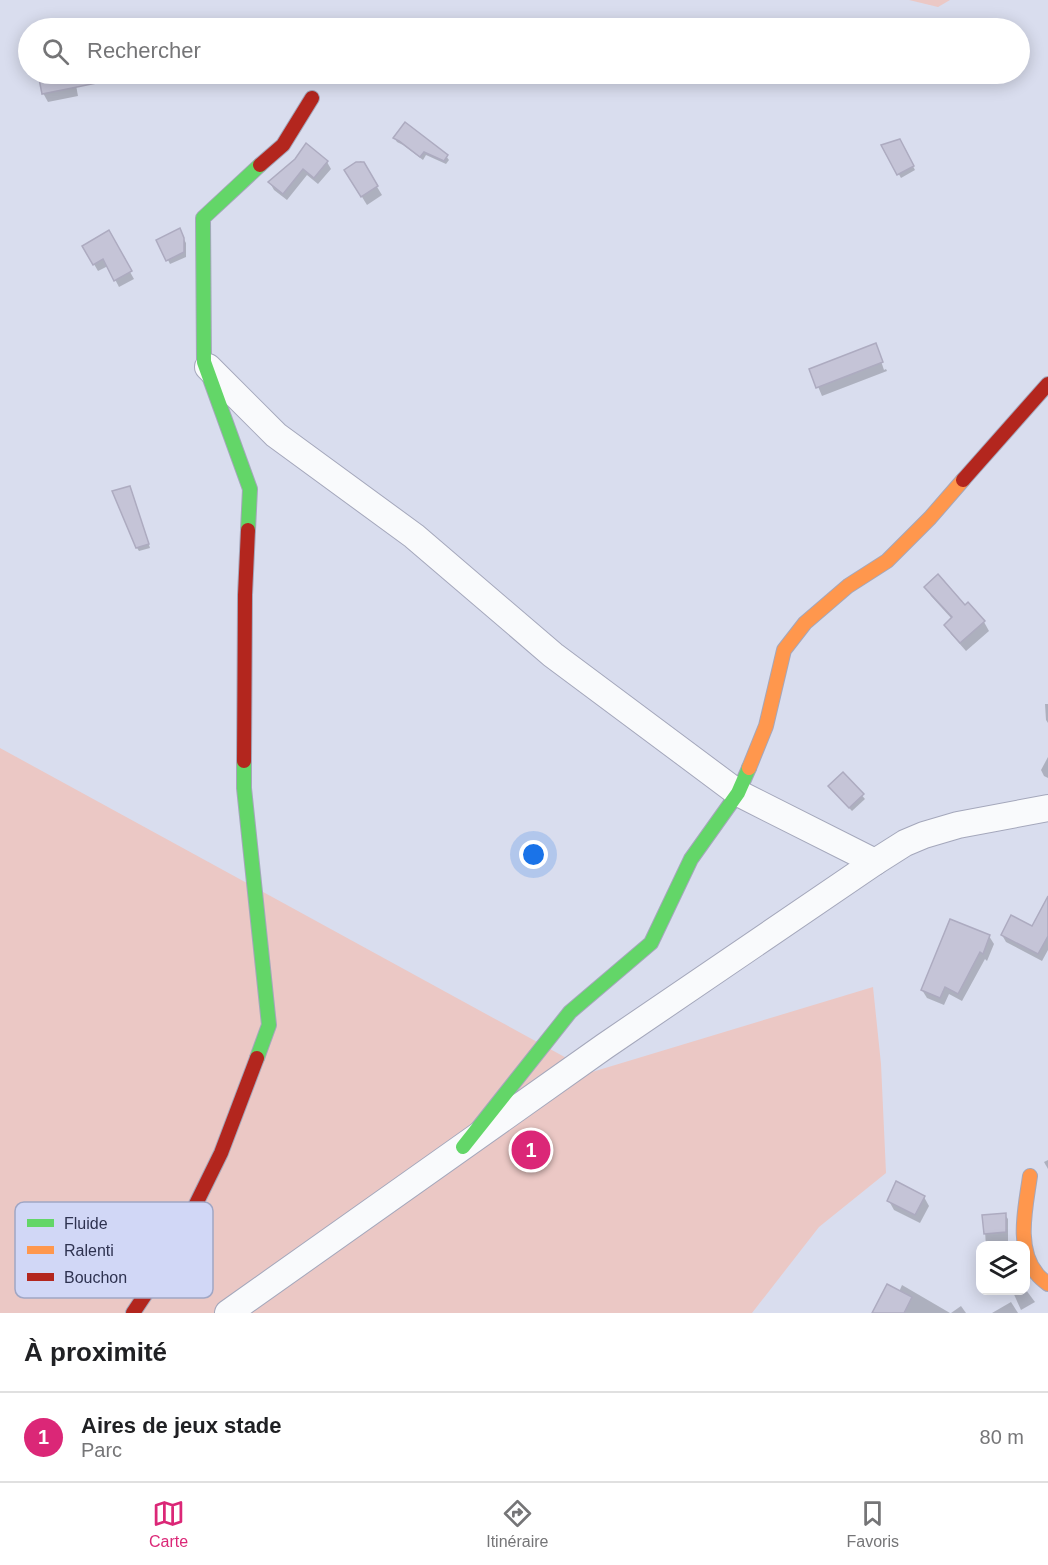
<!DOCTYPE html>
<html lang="fr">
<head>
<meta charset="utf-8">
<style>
  body { margin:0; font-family:Helvetica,sans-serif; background:#f2f2f2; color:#202124 }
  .controls { position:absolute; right:18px; bottom:18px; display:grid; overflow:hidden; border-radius:12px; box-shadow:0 3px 15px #0003 }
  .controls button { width:54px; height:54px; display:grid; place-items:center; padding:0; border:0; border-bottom:2px solid #e0e0e0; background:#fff; color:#202124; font:30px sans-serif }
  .you { position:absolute; left:534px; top:855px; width:21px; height:21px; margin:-15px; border:4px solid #fff; border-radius:50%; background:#1a73e8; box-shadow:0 0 0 9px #1a73e833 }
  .badge { display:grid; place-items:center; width:39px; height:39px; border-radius:50%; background:#db2777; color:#fff; font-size:20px; font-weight:700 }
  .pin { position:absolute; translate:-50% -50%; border:3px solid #fff; box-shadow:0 2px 6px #0006 }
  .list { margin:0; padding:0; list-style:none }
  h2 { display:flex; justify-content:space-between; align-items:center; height:78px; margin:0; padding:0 24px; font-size:26px }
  h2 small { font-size:20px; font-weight:400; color:#757577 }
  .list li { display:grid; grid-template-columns:39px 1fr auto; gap:18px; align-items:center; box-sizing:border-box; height:90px; padding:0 24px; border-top:2px solid #e0e0e0 }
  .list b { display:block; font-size:22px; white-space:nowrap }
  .list p { margin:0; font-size:20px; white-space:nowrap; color:#757577 }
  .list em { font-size:20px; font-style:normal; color:#757577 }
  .icon { flex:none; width:33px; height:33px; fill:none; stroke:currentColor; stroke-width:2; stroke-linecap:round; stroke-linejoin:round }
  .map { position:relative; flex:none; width:1048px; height:1313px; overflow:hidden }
  .search { position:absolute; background:#fff; box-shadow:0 3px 15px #0003; left:18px; right:18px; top:18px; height:66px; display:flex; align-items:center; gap:15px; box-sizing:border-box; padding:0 21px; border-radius:33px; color:#757577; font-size:22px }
  .sheet { height:168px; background:#fff }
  nav { display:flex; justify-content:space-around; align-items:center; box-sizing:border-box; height:84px; border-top:2px solid #e0e0e0; background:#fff; font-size:16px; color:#757577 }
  nav a { display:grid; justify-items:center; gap:3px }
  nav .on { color:#db2777 }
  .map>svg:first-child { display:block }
  .green { fill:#ebc8c5 }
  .shadow { fill:#0003 }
  .building { fill:#c5c4d7; stroke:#adabc0; stroke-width:1.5 }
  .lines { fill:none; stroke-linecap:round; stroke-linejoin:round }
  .street-casing { stroke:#a4a7bb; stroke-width:28 }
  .fast-casing { stroke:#a4a7bb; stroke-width:16 }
  .slow-casing { stroke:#a4a7bb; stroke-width:16 }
  .jam-casing { stroke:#a4a7bb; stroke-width:16 }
  .street { stroke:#f9fafc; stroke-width:26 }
  .fast { stroke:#63d668; stroke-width:14 }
  .slow { stroke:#ff974d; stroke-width:14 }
  .jam { stroke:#b3261e; stroke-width:14 }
  .key { fill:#d1d7f6; stroke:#a0a6c4; stroke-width:1.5 }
  .key-label { font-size:16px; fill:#2e3250 }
</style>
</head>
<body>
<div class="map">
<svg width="1048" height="1313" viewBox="0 0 1048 1313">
  <rect width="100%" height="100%" fill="#d9ddee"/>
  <!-- green -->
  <g class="green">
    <path d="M909,0H950L938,7Z"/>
    <path d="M0,748L592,1072L873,987L881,1064L886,1173L819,1227L752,1313H0Z"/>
  </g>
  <!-- shadow -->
  <g class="shadow">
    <path d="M448,23L456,28H445Z"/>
    <path d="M39,74H74L78,96L48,102L43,93Z"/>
    <path d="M395,139L446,156L449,160L446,164L426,155L423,160L403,145L397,142Z"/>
    <path d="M899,140L915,170L901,178L883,146Z"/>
    <path d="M297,160L327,162L331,169L318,184L307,175L287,200L274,190L270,183Z"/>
    <path d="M361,161L382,195L367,205L346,171Z"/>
    <path d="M179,230L186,243V257L170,264L158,240Z"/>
    <path d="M108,233L134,279L119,287L108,266L98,271L84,247Z"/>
    <path d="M878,352L884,370L886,369L887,371L822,396L811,370Z"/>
    <path d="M131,491L150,548L139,551L137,548Z"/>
    <path d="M926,587L965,607L984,622L989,631L966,651L951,634L946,625L952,619L931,596Z"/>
    <path d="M1045,704H1048V723L1046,720Z"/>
    <path d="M1048,757V778L1044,776L1041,770Z"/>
    <path d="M843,774L865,799L852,811L832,790Z"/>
    <path d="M1048,900V950L1042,961L1006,942L1002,935L1033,928Z"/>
    <path d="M989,936L994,944L987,961L985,959L962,1001L949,994L944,1005L927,998L922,990Z"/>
    <path d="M1048,1160V1169L1044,1162Z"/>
    <path d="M924,1197L929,1206L920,1223L894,1210L889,1201Z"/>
    <path d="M1005,1215L1008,1219V1246H986L984,1217Z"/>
    <path d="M976,1255H980V1276L978,1273Z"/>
    <path d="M902,1285L950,1313H874L899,1292Z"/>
    <path d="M1012,1290H1026L1035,1302L1021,1310Z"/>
    <path d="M1011,1302L1018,1313H992Z"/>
    <path d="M961,1306L966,1313H951Z"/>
  </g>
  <!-- building -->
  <g class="building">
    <path d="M38,74H96L97,83L42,94Z"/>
    <path d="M405,122L448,155L444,161L424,152L420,157L399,141L393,138Z"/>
    <path d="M900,139L914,166L897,175L881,145Z"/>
    <path d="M306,143L328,161L314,178L303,169L283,194L268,182L295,159Z"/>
    <path d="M356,162H364L378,186L361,197L344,170Z"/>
    <path d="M180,228L184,238V252L166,261L156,240Z"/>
    <path d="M109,230L132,271L114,281L103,259L93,265L82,246Z"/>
    <path d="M876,343L883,362L816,388L809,369Z"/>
    <path d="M130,486L149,544L136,548L112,491Z"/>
    <path d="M938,574L965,605L968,602L985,621L960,643L944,625L952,617L924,587Z"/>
    <path d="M843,772L864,794L849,808L828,786Z"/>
    <path d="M1048,896V936L1038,954L1001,935L1011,915L1032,926Z"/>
    <path d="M950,919L990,935L983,954L980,952L958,994L945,987L940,998L921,990Z"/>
    <path d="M896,1181L925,1196L915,1215L887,1201Z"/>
    <path d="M1006,1213V1232L984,1234L982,1215Z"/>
    <path d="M887,1284L912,1297L904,1313H872Z"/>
  </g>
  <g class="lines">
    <!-- street casing -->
    <g class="street-casing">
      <g id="street">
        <path d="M208,367L276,435L414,536L553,655L738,793L875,862"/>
        <path d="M228,1313L605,1046L875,862L905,843L924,835L958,825L1048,808"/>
      </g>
    </g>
    <!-- fast casing -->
    <g class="fast-casing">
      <g id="fast">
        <path d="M248,530L250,489L204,362L203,218L260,165"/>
        <path d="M244,761V788L269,1025L257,1058"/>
        <path d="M463,1147L570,1012L651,943L691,859L738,793L749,768"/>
      </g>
    </g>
    <!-- slow casing -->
    <g class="slow-casing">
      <g id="slow">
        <path d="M749,768L766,726L784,650L805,623L848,586L887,561L930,518L963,480"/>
        <path d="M1030,1176C1026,1206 1015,1248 1037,1274C1040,1278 1044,1281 1048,1284"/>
      </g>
    </g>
    <!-- jam casing -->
    <g class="jam-casing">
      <g id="jam">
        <path d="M260,165L283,145L312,98"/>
        <path d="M963,480L1048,384"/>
        <path d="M244,761L245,595L248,530"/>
        <path d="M133,1313L169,1259L221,1153L257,1058"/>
      </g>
    </g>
    <!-- street -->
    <use href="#street" class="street"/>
    <!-- fast -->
    <use href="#fast" class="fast"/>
    <!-- slow -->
    <use href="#slow" class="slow"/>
    <!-- jam -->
    <use href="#jam" class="jam"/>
  </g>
  <!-- legend -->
  <rect x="15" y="1202" width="198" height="96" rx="9" class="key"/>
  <rect x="27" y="1219" width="27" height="8" fill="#63d668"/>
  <rect x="27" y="1246" width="27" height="8" fill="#ff974d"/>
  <rect x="27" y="1273" width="27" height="8" fill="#b3261e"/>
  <g class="key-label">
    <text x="64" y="1229">Fluide</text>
    <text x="64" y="1256">Ralenti</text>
    <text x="64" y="1283">Bouchon</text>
  </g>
</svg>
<div class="controls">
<button><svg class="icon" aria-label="layers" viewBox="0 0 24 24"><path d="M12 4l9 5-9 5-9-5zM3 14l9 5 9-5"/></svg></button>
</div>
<div class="you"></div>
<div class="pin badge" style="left:531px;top:1150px">1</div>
<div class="search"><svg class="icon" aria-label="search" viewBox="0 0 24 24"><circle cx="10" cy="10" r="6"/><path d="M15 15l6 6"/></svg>Rechercher</div>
</div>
<section class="sheet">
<h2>À proximité<small></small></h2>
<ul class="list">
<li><span class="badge">1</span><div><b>Aires de jeux stade</b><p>Parc</p></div><em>80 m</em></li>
</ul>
</section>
<nav>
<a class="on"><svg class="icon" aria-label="map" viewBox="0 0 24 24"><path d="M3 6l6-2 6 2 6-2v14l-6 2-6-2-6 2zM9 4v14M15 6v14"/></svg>Carte</a>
<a><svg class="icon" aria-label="directions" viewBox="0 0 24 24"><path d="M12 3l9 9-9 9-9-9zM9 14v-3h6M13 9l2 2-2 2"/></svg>Itinéraire</a>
<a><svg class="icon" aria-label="saved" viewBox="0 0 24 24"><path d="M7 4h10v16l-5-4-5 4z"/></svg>Favoris</a>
</nav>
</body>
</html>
